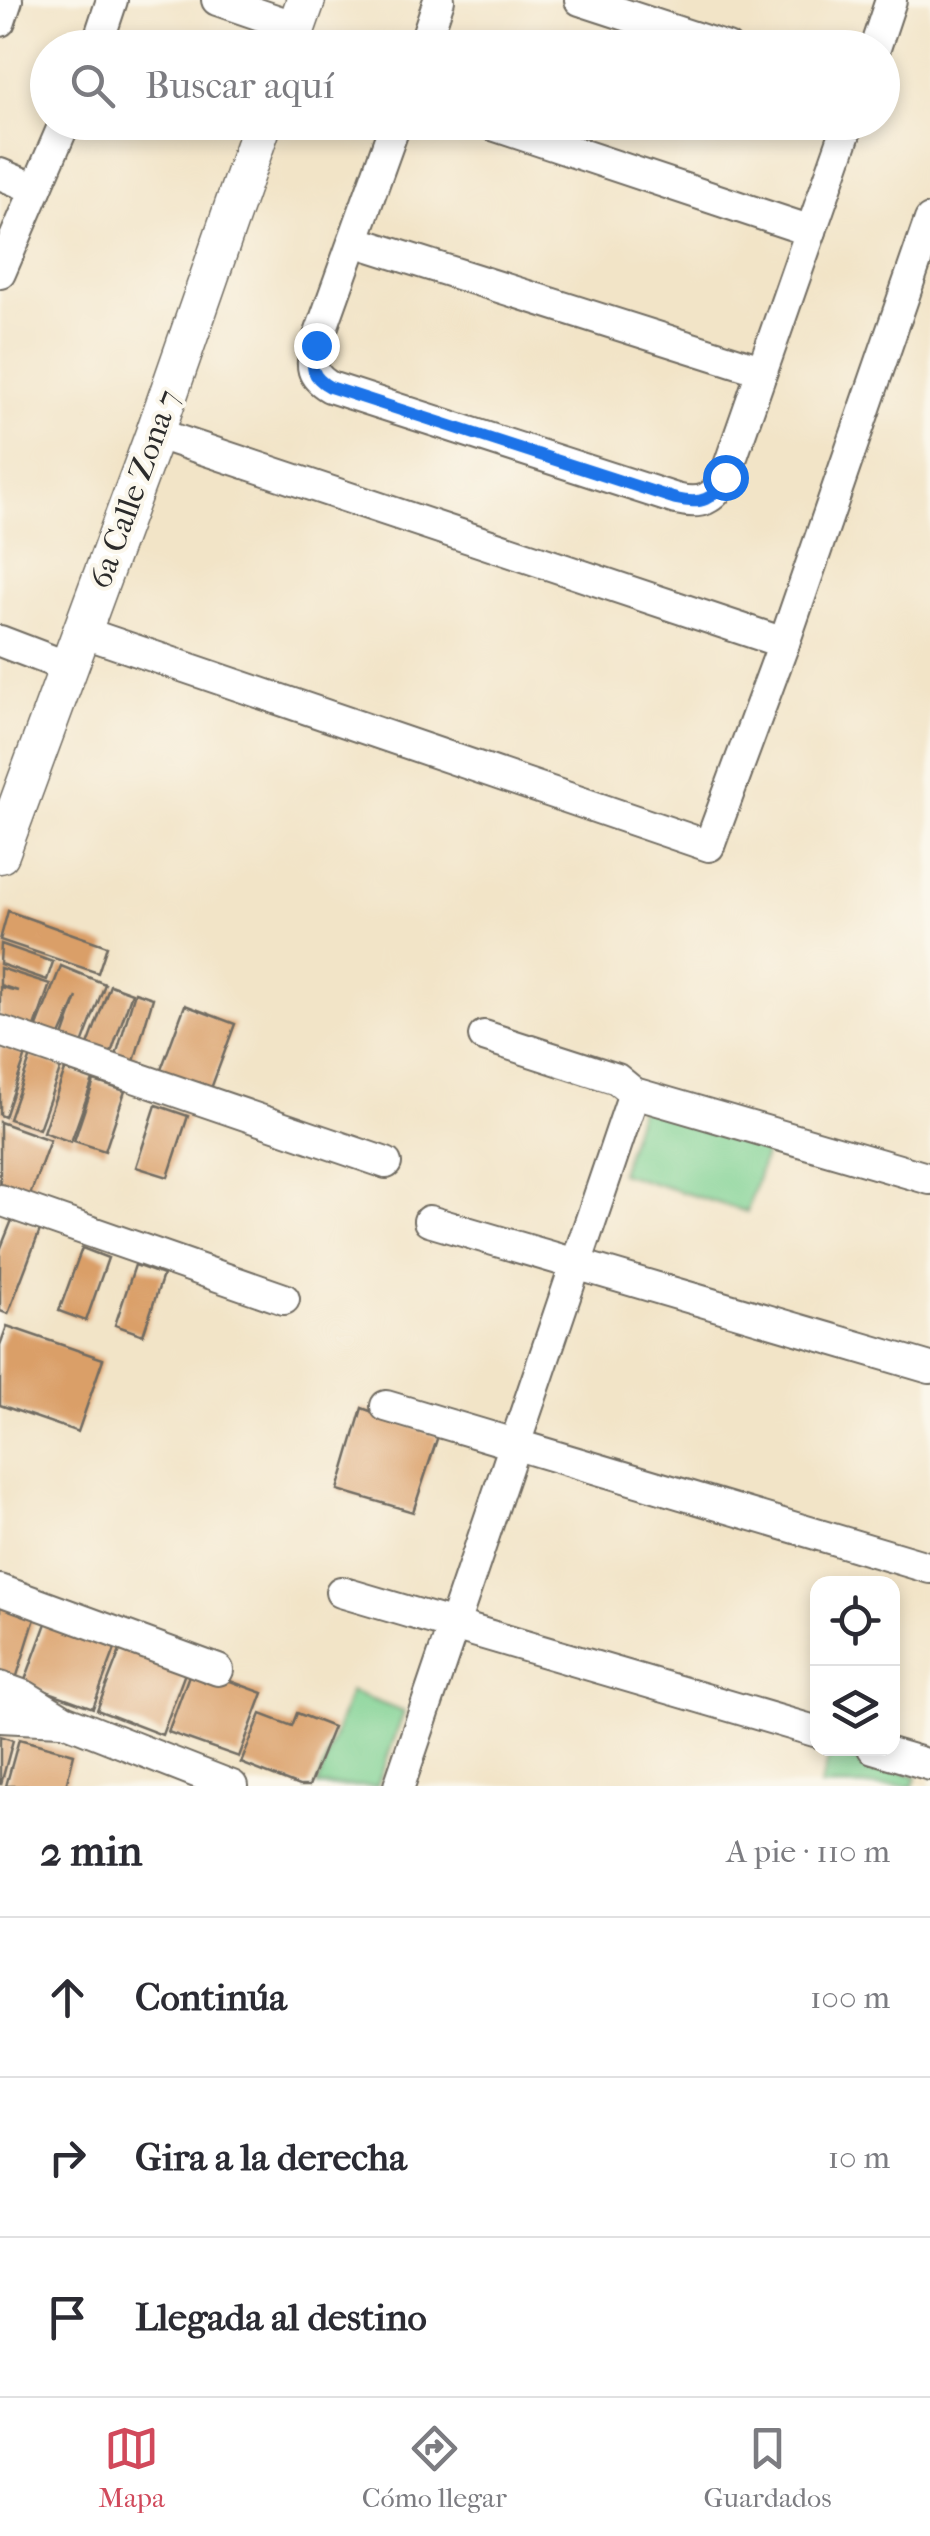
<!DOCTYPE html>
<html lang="es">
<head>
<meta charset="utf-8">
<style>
  body { margin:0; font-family:"IM FELL French Canon",serif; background:#f7f7f7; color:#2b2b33 }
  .controls { position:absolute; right:30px; bottom:30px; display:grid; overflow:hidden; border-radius:20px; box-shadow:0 5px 15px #0003 }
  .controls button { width:90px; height:90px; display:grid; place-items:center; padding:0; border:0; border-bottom:2px solid #e1e1e2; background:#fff; color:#2b2b33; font:50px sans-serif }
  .stop { position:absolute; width:30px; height:30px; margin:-22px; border:8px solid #1a73e8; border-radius:50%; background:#fff }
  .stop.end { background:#1a73e8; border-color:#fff; box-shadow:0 2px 10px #0008 }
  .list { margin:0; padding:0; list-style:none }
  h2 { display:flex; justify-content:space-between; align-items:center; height:130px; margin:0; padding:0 40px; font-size:42px }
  h2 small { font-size:32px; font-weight:400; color:#7c7c81 }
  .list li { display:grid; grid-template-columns:65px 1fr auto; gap:30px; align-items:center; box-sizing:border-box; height:160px; padding:0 40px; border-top:2px solid #e1e1e2 }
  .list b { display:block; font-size:38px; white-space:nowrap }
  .list em { font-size:32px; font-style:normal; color:#7c7c81 }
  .icon { flex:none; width:55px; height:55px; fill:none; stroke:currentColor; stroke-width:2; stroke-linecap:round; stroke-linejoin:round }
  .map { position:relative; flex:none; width:930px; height:1786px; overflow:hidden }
  .search { position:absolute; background:#fff; box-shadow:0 5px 15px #0003; left:30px; right:30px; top:30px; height:110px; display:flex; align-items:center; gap:25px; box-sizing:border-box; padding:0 35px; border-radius:55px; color:#7c7c81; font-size:38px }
  .sheet { height:610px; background:#fff }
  nav { display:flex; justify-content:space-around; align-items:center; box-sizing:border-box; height:140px; border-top:2px solid #e1e1e2; background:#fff; font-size:28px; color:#7c7c81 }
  nav a { display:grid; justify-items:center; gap:5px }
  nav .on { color:#d1495b }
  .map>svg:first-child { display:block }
  .green { fill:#7fd193; stroke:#557e5f; stroke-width:2.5 }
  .building { fill:#da9f68 }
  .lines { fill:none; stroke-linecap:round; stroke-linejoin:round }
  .minor-casing { stroke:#716c62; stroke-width:34 }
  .tertiary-casing { stroke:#716c62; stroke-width:41 }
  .minor { stroke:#fff; stroke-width:30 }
  .tertiary { stroke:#fff; stroke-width:38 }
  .route { stroke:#1a73e8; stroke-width:12 }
  .labels { text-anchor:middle; stroke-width:8; stroke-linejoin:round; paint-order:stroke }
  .street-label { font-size:32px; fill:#2b2b2b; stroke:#fbf7ec }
</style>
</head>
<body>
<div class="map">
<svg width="930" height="1786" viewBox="0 0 930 1786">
  <rect width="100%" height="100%" fill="#fbf7ec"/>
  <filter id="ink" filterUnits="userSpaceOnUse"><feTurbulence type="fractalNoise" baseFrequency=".01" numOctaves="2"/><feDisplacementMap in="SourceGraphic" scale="20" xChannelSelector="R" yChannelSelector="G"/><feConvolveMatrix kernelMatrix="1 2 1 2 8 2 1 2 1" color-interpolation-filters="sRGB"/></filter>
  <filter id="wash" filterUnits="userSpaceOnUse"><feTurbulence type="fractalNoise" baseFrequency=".0048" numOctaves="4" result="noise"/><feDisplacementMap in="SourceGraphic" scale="40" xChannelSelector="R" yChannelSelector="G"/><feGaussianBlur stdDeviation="2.25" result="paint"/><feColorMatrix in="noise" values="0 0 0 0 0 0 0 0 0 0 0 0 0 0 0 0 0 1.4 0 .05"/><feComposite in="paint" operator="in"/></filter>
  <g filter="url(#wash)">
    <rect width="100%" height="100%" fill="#f2e4c7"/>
    <!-- green -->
    <g class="green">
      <path d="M641,1106L768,1145L747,1212L620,1173Z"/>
      <path d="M350,1692L404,1712L377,1786H317Z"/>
      <path d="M830,1754L916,1776L913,1786H820Z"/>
    </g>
    <g id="blocks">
      <!-- building -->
      <g class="building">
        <path d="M8,911L107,946L98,973L0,940Z"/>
        <path d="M1,944L53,962L47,980L0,964Z"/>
        <path d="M61,966L105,984L81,1047L62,1040L77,997L59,1038L36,1029Z"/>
        <path d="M0,968L50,984L34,1030L0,1019V987L18,991L0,985Z"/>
        <path d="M110,985L132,993L109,1059L86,1051Z"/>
        <path d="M135,992L153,998L133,1065L115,1059Z"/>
        <path d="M185,1005L235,1024L209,1094L159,1075Z"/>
        <path d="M0,1046L26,1055L5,1117L0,1115Z"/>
        <path d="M31,1056L61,1067L39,1129L9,1119Z"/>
        <path d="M65,1070L93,1080L71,1142L43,1132Z"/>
        <path d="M94,1081L125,1091L105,1151L74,1141Z"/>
        <path d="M156,1105L188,1116L168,1177L136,1167Z"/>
        <path d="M0,1122L50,1140L29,1198L0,1188Z"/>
        <path d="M12,1220L40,1230L8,1314L0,1311V1250Z"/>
        <path d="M82,1248L108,1258L86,1321L59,1311Z"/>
        <path d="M135,1265L163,1275L143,1335L115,1325Z"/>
        <path d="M7,1326L103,1359L78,1432L0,1405V1345Z"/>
        <path d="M362,1408L438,1436L413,1512L338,1490Z"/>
        <path d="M0,1599L37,1612L16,1679L0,1674Z"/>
        <path d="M49,1615L118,1641L93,1708L24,1683Z"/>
        <path d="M124,1640L188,1665L162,1735L97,1710Z"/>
        <path d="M192,1667L263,1693L239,1757L168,1732Z"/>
        <path d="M297,1713L333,1727L309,1786H299L241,1763L261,1714L292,1726Z"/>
        <path d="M0,1736L13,1740L1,1784H0Z"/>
        <path d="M19,1739L74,1754L66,1786H6Z"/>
      </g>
    </g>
  </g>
  <g filter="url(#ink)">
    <use href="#blocks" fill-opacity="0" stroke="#716c62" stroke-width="2.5"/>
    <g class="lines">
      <!-- minor casing -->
      <g class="minor-casing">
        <g id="minor">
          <path d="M217,0L296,27"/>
          <path d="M580,0L727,48"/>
          <path d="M0,21L7,0"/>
          <path d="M96,48L112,0"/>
          <path d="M423,48L439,0"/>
          <path d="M875,48L891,0"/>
          <path d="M396,122L316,345C310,366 311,376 330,387L676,499C701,505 714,500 725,477L849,122"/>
          <path d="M484,122L811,231"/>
          <path d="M0,174L36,189"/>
          <path d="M354,241L761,370"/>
          <path d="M0,273L65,122"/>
          <path d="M155,433L784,643"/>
          <path d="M82,632L709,846L784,643L930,220"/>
          <path d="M0,641L68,667"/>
          <path d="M0,1031L386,1163"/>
          <path d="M484,1036L617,1079L634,1093L930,1179"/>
          <path d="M0,1200L284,1299"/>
          <path d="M429,1221L930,1368"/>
          <path d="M386,1406L930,1568"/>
          <path d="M0,1590L218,1670"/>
          <path d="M341,1592L818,1732"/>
          <path d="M0,1687L25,1696L64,1720L232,1786"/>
          <path d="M0,1717L61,1720"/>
          <path d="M873,1748L930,1765"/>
          <path d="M399,1786L634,1093"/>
        </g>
      </g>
      <!-- tertiary casing -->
      <g class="tertiary-casing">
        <g id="tertiary">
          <path d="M289,48L306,0"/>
          <path d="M0,854L155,433L263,122"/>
        </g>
      </g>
      <!-- minor -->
      <use href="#minor" class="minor"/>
      <!-- tertiary -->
      <use href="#tertiary" class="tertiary"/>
    </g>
  </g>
  <g class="lines" filter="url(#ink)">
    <!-- route -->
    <path class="route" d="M316,345C310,366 311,377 330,387L676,499C701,505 714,500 725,477"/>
  </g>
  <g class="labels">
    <!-- street labels -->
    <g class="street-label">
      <text transform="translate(134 489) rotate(-70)" y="11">6a Calle Zona 7</text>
    </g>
  </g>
</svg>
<div class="controls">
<button><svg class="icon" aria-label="locate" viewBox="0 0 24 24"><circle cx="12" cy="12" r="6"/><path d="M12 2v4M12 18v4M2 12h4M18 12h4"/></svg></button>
<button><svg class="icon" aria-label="layers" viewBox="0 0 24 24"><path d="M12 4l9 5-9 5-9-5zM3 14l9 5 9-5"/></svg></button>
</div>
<div class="stop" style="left:725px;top:477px"></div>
<div class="stop end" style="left:316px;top:345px"></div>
<div class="search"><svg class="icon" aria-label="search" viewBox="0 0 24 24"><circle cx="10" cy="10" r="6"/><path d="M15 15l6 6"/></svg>Buscar aquí</div>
</div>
<section class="sheet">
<h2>2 min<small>A pie · 110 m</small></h2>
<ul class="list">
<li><svg class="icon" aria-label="ahead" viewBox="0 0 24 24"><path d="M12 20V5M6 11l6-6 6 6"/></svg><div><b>Continúa</b></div><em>100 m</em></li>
<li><svg class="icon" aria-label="right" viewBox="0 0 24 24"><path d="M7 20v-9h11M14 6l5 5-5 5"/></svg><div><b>Gira a la derecha</b></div><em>10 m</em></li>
<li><svg class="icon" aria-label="arrive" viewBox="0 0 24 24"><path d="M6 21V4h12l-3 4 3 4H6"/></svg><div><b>Llegada al destino</b></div></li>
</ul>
</section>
<nav>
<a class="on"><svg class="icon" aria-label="map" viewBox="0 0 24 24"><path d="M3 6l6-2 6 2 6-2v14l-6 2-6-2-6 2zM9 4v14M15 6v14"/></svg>Mapa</a>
<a><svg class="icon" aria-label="directions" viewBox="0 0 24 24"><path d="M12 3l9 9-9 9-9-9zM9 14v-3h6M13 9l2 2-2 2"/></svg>Cómo llegar</a>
<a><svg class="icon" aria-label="saved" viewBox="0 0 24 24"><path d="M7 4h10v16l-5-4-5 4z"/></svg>Guardados</a>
</nav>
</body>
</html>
